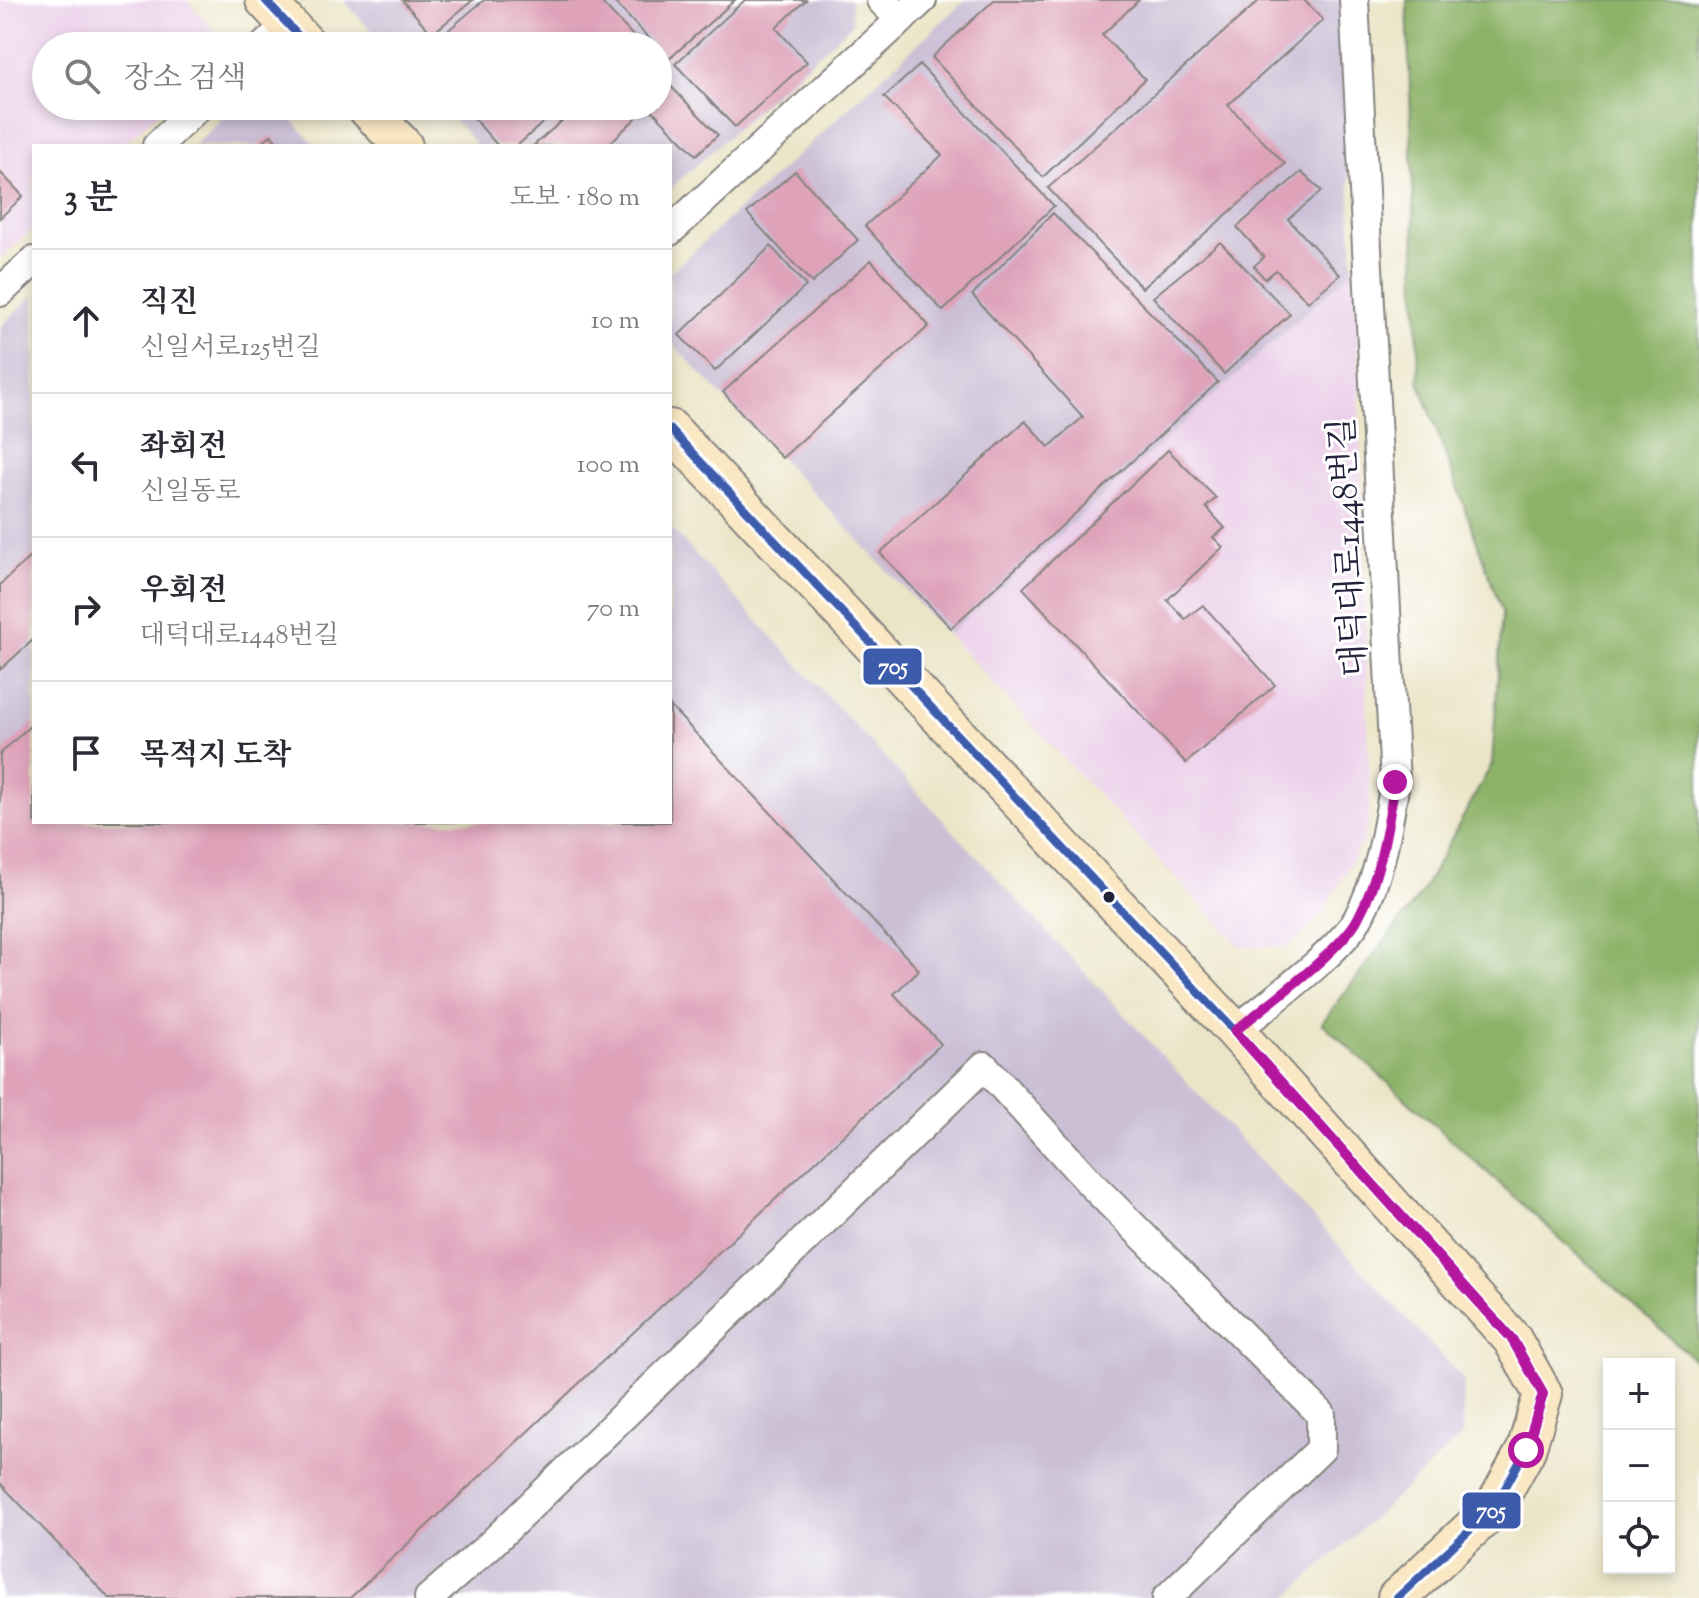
<!DOCTYPE html>
<html lang="ko">
<head>
<meta charset="utf-8">
<style>
  body { margin:0; font-family:"Sorts Mill Goudy","Noto Serif KR",serif; background:#f7f7f7; color:#2b2b33 }
  .controls { position:absolute; right:24px; bottom:24px; display:grid; overflow:hidden; border-radius:0px; box-shadow:0 4px 12px #0003 }
  .controls button { width:72px; height:72px; display:grid; place-items:center; padding:0; border:0; border-bottom:2px solid #e1e1e2; background:#fff; color:#2b2b33; font:40px sans-serif }
  .stop { position:absolute; width:24px; height:24px; margin:-18px; border:6px solid #b5179e; border-radius:50%; background:#fff }
  .stop.end { background:#b5179e; border-color:#fff; box-shadow:0 2px 8px #0008 }
  .list { margin:0; padding:0; list-style:none }
  h2 { display:flex; justify-content:space-between; align-items:center; height:104px; margin:0; padding:0 32px; font-size:34px }
  h2 small { font-size:26px; font-weight:400; color:#7c7c81 }
  .list li { display:grid; grid-template-columns:52px 1fr auto; gap:24px; align-items:center; box-sizing:border-box; height:144px; padding:0 32px; border-top:2px solid #e1e1e2 }
  .list b { display:block; font-size:30px; white-space:nowrap }
  .list p { margin:0; font-size:26px; white-space:nowrap; color:#7c7c81 }
  .list em { font-size:26px; font-style:normal; color:#7c7c81 }
  .icon { flex:none; width:44px; height:44px; fill:none; stroke:currentColor; stroke-width:2; stroke-linecap:round; stroke-linejoin:round }
  .map { position:relative; flex:none; width:1699px; height:1598px; overflow:hidden }
  .search { position:absolute; background:#fff; box-shadow:0 4px 12px #0003; left:32px; top:32px; width:640px; height:88px; display:flex; align-items:center; gap:20px; box-sizing:border-box; padding:0 28px; border-radius:44px; color:#7c7c81; font-size:30px }
  .panel { position:absolute; background:#fff; box-shadow:0 4px 12px #0003; left:32px; top:144px; width:640px; height:680px; border-radius:0px }
  .map>svg:first-child { display:block }
  .built { fill:#ecd1ea }
  .industrial { fill:#cbbfd5 }
  .forest { fill:#8cb268; stroke:#576a52; stroke-width:2 }
  .building { fill:#dea2b9 }
  .lines { fill:none; stroke-linecap:round; stroke-linejoin:round }
  .minor-casing { stroke:#868481; stroke-width:32 }
  .secondary-casing { stroke:#868481; stroke-width:42 }
  .minor { stroke:#fff; stroke-width:28 }
  .secondary { stroke:#fae7c3; stroke-width:38 }
  .bus-1-casing { stroke:#fff; stroke-width:14 }
  .bus-1 { stroke:#3d5bab; stroke-width:8 }
  .route { stroke:#b5179e; stroke-width:10 }
  .bus-dot { fill:#22223b; stroke:#fff; stroke-width:3 }
  .labels { text-anchor:middle; stroke-width:6; stroke-linejoin:round; paint-order:stroke }
  .street-label { font-size:34px; fill:#22223b; stroke:#fff }
  .line-badge { stroke:#fff; stroke-width:3 }
  .badge-label { font-size:22px; text-anchor:middle; font-weight:bold; fill:#fff }
</style>
</head>
<body>
<div class="map">
<svg width="1699" height="1598" viewBox="0 0 1699 1598">
  <rect width="100%" height="100%" fill="#fff"/>
  <filter id="ink" filterUnits="userSpaceOnUse"><feTurbulence type="fractalNoise" baseFrequency=".0125" numOctaves="2"/><feDisplacementMap in="SourceGraphic" scale="16" xChannelSelector="R" yChannelSelector="G"/><feConvolveMatrix kernelMatrix="1 2 1 2 8 2 1 2 1" color-interpolation-filters="sRGB"/></filter>
  <filter id="wash" filterUnits="userSpaceOnUse"><feTurbulence type="fractalNoise" baseFrequency=".006" numOctaves="4" result="noise"/><feDisplacementMap in="SourceGraphic" scale="32" xChannelSelector="R" yChannelSelector="G"/><feGaussianBlur stdDeviation="1.8" result="paint"/><feColorMatrix in="noise" values="0 0 0 0 0 0 0 0 0 0 0 0 0 0 0 0 0 1.4 0 .05"/><feComposite in="paint" operator="in"/></filter>
  <g filter="url(#wash)">
    <rect width="100%" height="100%" fill="#ebe5c7"/>
    <!-- built -->
    <g class="built">
      <path d="M0,0H186L216,32L214,46H46V106H165L122,146H34V227L0,259Z"/>
      <path d="M1353,270L1358,344L1370,807L1365,836L1322,915L1288,947L1240,946L948,635Z"/>
    </g>
    <!-- industrial -->
    <g class="industrial">
      <path d="M343,0H851L852,24L670,189V146H478L441,106H658V46H386Z"/>
      <path d="M965,0H1341L1353,270L948,635L670,341V273Z"/>
      <path d="M231,110L284,111L316,146H193Z"/>
      <path d="M34,295V822H670V527L1464,1380L1462,1436L1287,1598H0V327Z"/>
    </g>
    <!-- forest -->
    <path class="forest" d="M1407,0H1699V1364L1322,1023L1422,892L1492,764L1502,612L1419,381Z"/>
    <g id="blocks">
      <!-- building -->
      <g class="building">
        <path d="M402,0H473L432,34Z"/>
        <path d="M484,0H599L636,39L629,46H446L439,38Z"/>
        <path d="M612,0H735L669,59Z"/>
        <path d="M745,0H806L776,28L807,62L735,127L675,64Z"/>
        <path d="M994,0H1139L1102,35L1145,79L1043,177L932,57Z"/>
        <path d="M1260,0H1304L1323,20L1228,105L1285,164L1142,288L1048,188Z"/>
        <path d="M920,65L1054,206L943,311L865,226L942,155L884,97Z"/>
        <path d="M658,73L718,135L696,155L648,106L607,146H533L579,106H658Z"/>
        <path d="M463,106H561L517,146H498Z"/>
        <path d="M271,135L280,146H257Z"/>
        <path d="M795,171L858,240L812,283L747,213Z"/>
        <path d="M0,172L23,196L0,218Z"/>
        <path d="M1301,172L1322,191L1288,219L1340,275L1308,302L1276,270L1265,279L1254,266L1264,257L1237,227Z"/>
        <path d="M1053,213L1218,382L951,628L880,553L1025,421L1049,447L1083,417L972,295Z"/>
        <path d="M1220,242L1290,314L1224,374L1153,297Z"/>
        <path d="M771,246L806,286L715,371L679,335Z"/>
        <path d="M871,260L929,326L782,458L723,392Z"/>
        <path d="M1168,450L1216,498L1206,507L1225,528L1213,537L1223,547L1167,600L1185,619L1203,605L1275,685L1186,763L1023,588Z"/>
        <path d="M34,553V639L0,670V585Z"/>
        <path d="M670,706L919,970L894,994L941,1044L350,1598H109L0,1483V754L34,722V822H670Z"/>
      </g>
    </g>
  </g>
  <g filter="url(#ink)">
    <use href="#blocks" fill-opacity="0" stroke="#868481" stroke-width="2"/>
    <g class="lines">
      <!-- minor casing -->
      <g class="minor-casing">
        <g id="minor">
          <path d="M881,0L901,20"/>
          <path d="M264,46L287,24"/>
          <path d="M157,146L199,106"/>
          <path d="M670,231L922,0"/>
          <path d="M0,292L34,261"/>
          <path d="M1235,1031C1265,1006 1342,950 1358,918C1381,875 1387,829 1395,782L1354,0"/>
          <path d="M429,1598L488,1547L984,1066L1092,1185L1321,1414V1449L1167,1598"/>
        </g>
      </g>
      <!-- secondary casing -->
      <g class="secondary-casing">
        <g id="secondary">
          <path d="M265,0L308,46"/>
          <path d="M365,106L403,146"/>
          <path d="M670,429L1235,1031L1512,1339L1543,1394L1526,1450L1494,1508L1397,1598"/>
        </g>
      </g>
      <!-- minor -->
      <use href="#minor" class="minor"/>
      <!-- secondary -->
      <use href="#secondary" class="secondary"/>
      <!-- bus-1 casing -->
      <g class="bus-1-casing">
        <g id="bus-1">
          <path d="M265,0L308,46"/>
          <path d="M670,429L1235,1031L1512,1339L1543,1394"/>
          <path d="M1397,1598L1494,1508L1526,1450L1543,1394"/>
        </g>
      </g>
      <!-- bus-1 -->
      <use href="#bus-1" class="bus-1"/>
    </g>
  </g>
  <g class="lines" filter="url(#ink)">
    <!-- route -->
    <path class="route" d="M1395,782C1387,829 1381,875 1358,918C1342,950 1265,1006 1235,1031L1512,1339L1543,1394L1526,1450"/>
  </g>
  <!-- markers -->
  <circle class="bus-dot" cx="1109" cy="897" r="7"/>
  <g class="labels">
    <!-- street labels -->
    <g class="street-label">
      <text transform="translate(1347 547) rotate(-93)" y="12">대덕대로1448번길</text>
    </g>
  </g>
  <g class="line-badge">
    <rect x="862" y="647" width="61" height="39" rx="8" fill="#3d5bab"/>
    <rect x="1461" y="1491" width="61" height="39" rx="8" fill="#3d5bab"/>
  </g>
  <g class="badge-label">
    <text x="893" y="674">705</text>
    <text x="1491" y="1518">705</text>
  </g>
</svg>
<div class="controls">
<button>+</button>
<button>−</button>
<button><svg class="icon" aria-label="locate" viewBox="0 0 24 24"><circle cx="12" cy="12" r="6"/><path d="M12 2v4M12 18v4M2 12h4M18 12h4"/></svg></button>
</div>
<div class="stop" style="left:1526px;top:1450px"></div>
<div class="stop end" style="left:1395px;top:782px"></div>
<div class="search"><svg class="icon" aria-label="search" viewBox="0 0 24 24"><circle cx="10" cy="10" r="6"/><path d="M15 15l6 6"/></svg>장소 검색</div>
<section class="panel">
<h2>3 분<small>도보 · 180 m</small></h2>
<ul class="list">
<li><svg class="icon" aria-label="ahead" viewBox="0 0 24 24"><path d="M12 20V5M6 11l6-6 6 6"/></svg><div><b>직진</b><p>신일서로125번길</p></div><em>10 m</em></li>
<li><svg class="icon" aria-label="left" viewBox="0 0 24 24"><path d="M17 20v-9H6M10 6l-5 5 5 5"/></svg><div><b>좌회전</b><p>신일동로</p></div><em>100 m</em></li>
<li><svg class="icon" aria-label="right" viewBox="0 0 24 24"><path d="M7 20v-9h11M14 6l5 5-5 5"/></svg><div><b>우회전</b><p>대덕대로1448번길</p></div><em>70 m</em></li>
<li><svg class="icon" aria-label="arrive" viewBox="0 0 24 24"><path d="M6 21V4h12l-3 4 3 4H6"/></svg><div><b>목적지 도착</b></div></li>
</ul>
</section>
</div>
</body>
</html>
